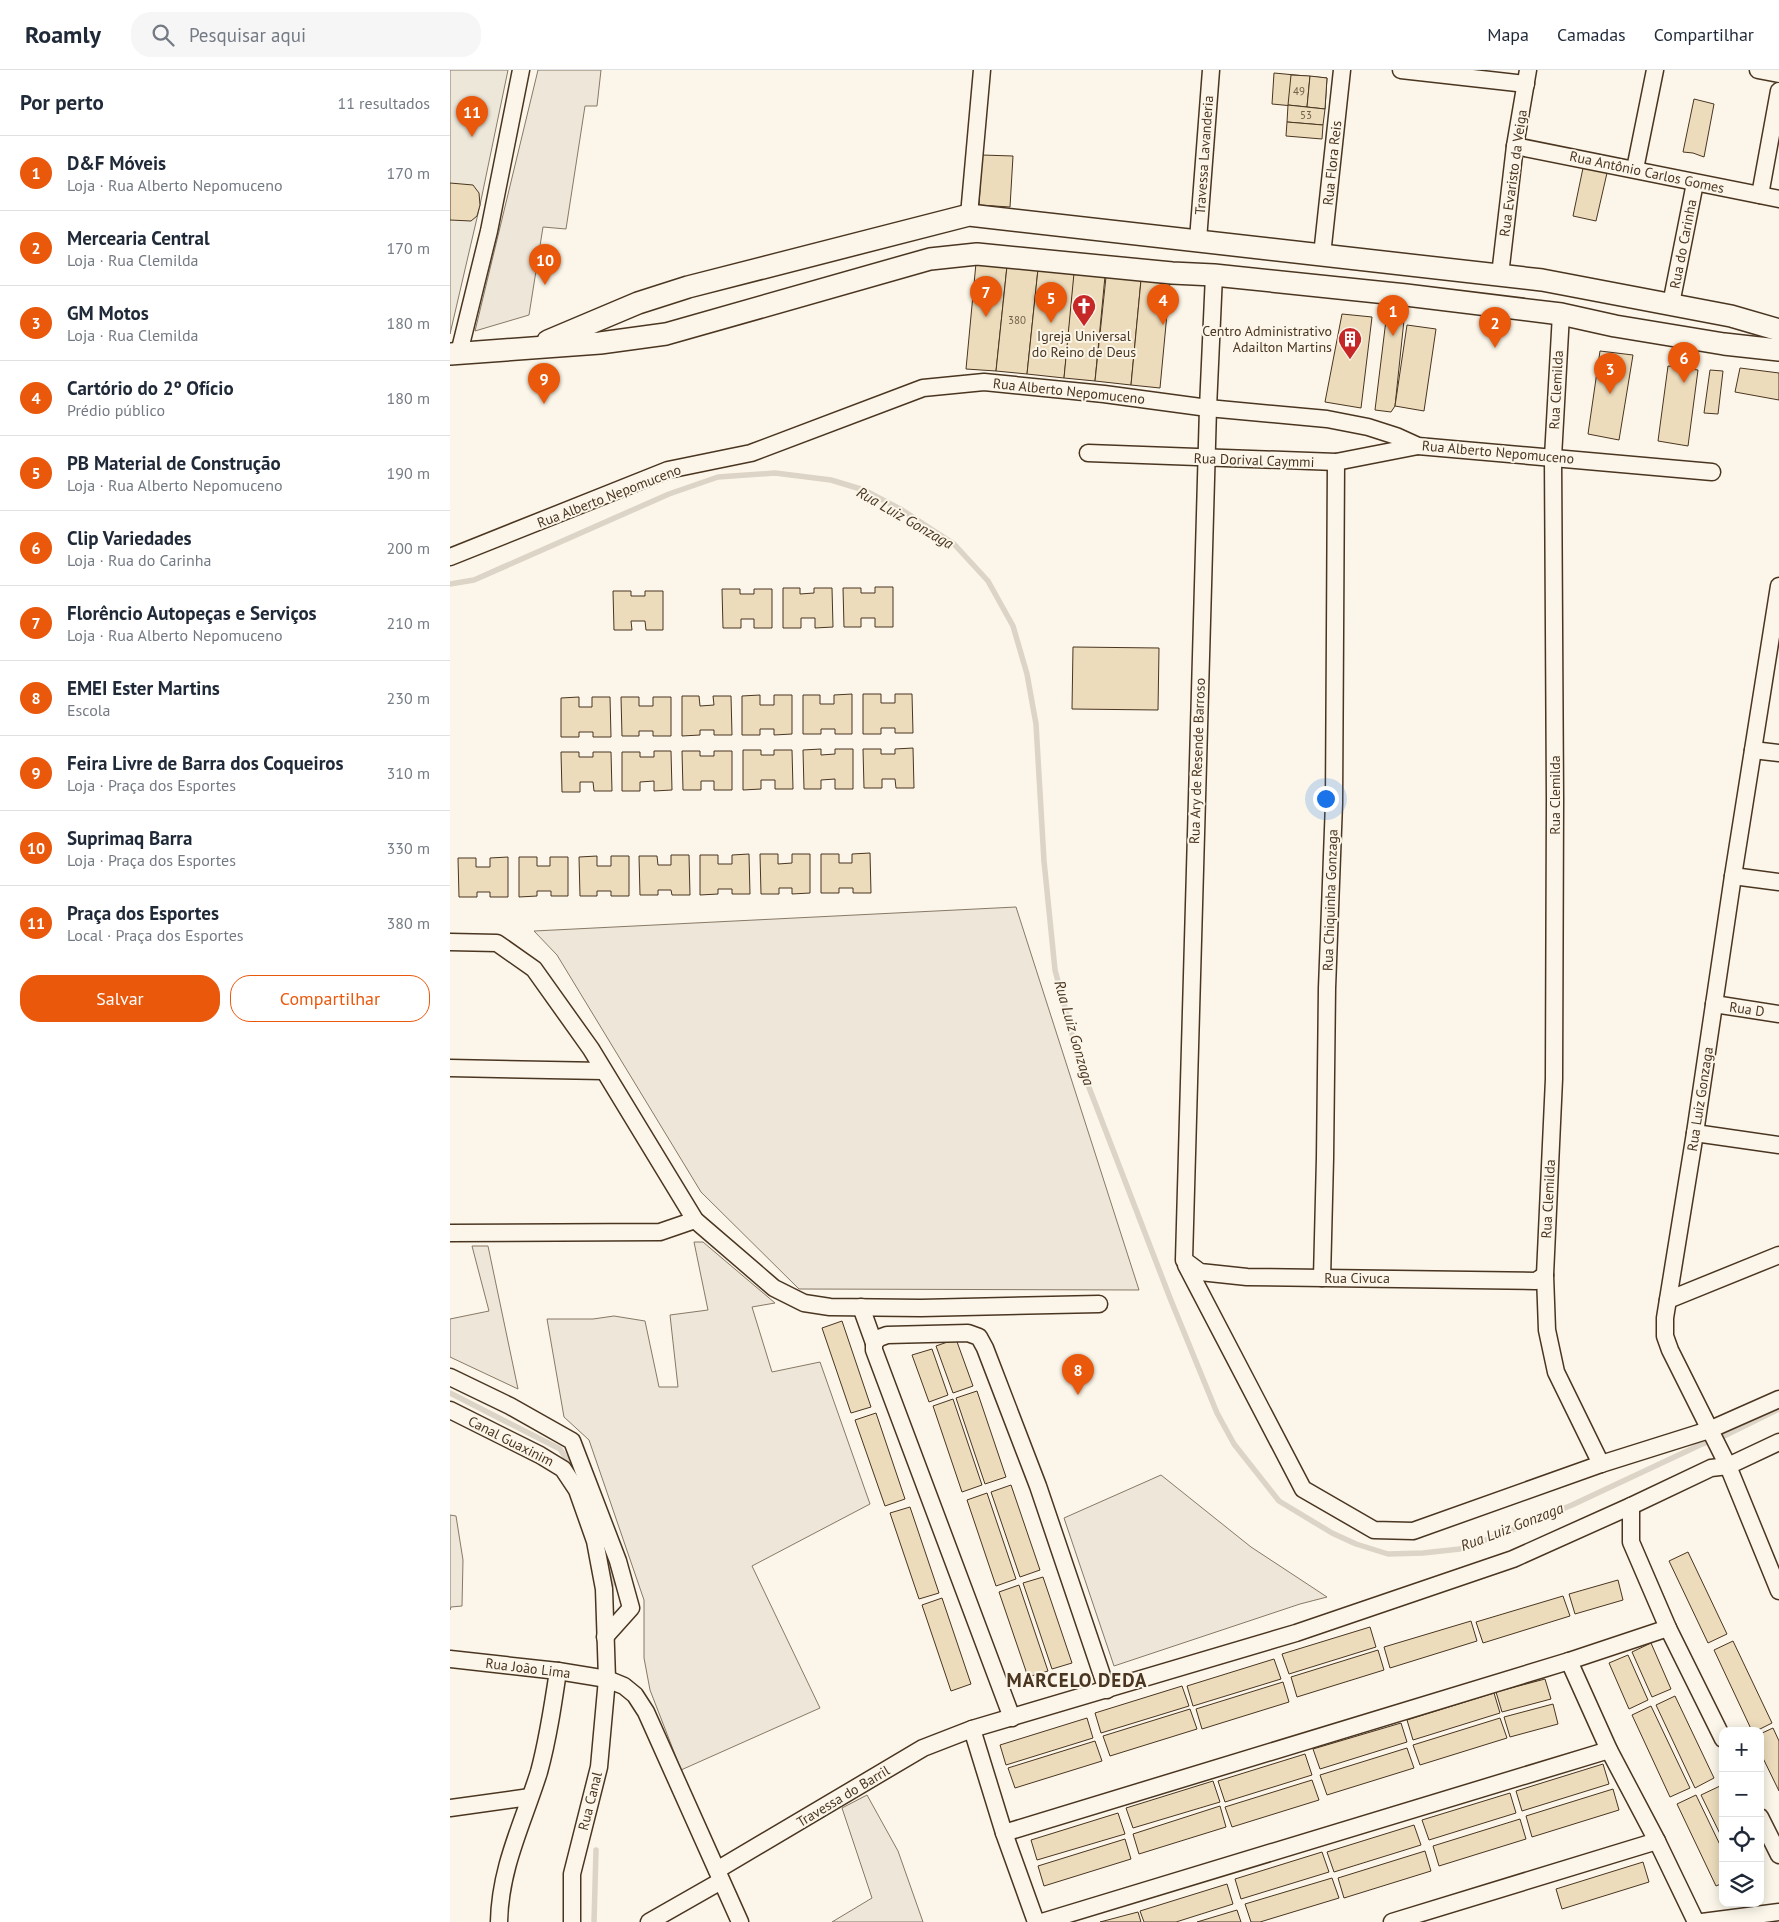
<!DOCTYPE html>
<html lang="pt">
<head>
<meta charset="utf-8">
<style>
  body { margin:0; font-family:"PT Sans",sans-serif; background:#f6f6f7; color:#1f2937 }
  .controls { position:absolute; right:15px; bottom:15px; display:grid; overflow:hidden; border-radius:10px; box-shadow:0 2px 12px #0003 }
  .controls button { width:45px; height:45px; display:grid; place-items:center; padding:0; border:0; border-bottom:1px solid #e0e1e3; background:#fff; color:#1f2937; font:25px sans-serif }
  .you { position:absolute; left:875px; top:728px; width:18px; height:18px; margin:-12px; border:4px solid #fff; border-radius:50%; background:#1a73e8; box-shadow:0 0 0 8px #1a73e833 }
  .badge { display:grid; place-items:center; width:32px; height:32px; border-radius:50%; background:#ea580c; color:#fff; font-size:16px; font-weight:700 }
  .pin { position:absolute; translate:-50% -41px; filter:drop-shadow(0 1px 2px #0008) }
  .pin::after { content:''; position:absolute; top:26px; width:18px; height:15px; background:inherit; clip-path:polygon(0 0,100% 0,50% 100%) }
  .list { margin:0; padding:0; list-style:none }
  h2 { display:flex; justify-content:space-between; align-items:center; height:65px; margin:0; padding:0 20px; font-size:21px }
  h2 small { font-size:16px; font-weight:400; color:#747a83 }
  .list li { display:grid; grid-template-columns:32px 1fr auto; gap:15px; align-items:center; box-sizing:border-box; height:75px; padding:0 20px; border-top:1px solid #e0e1e3 }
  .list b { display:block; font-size:19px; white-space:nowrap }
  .list p { margin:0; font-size:16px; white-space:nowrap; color:#747a83 }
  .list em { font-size:16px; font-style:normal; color:#747a83 }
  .actions { display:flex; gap:10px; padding:15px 20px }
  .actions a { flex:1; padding:11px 0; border:1px solid #ea580c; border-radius:20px; text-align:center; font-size:18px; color:#ea580c }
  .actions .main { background:#ea580c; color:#fff }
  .icon { flex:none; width:28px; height:28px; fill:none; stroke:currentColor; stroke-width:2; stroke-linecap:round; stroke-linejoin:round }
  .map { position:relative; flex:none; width:1329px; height:1852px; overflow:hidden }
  header { display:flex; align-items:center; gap:30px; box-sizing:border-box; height:70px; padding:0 25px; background:#fff; border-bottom:1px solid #e0e1e3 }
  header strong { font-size:24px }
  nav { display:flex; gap:28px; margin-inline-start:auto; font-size:18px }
  .search { width:350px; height:45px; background:#f6f6f7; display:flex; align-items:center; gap:12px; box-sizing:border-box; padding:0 18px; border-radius:20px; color:#747a83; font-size:19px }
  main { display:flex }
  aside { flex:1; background:#fff }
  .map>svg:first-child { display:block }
  .green { fill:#ede6d9; stroke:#887966 }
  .parking { fill:#ede7d9; stroke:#887966 }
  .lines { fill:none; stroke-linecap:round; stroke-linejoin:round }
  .stream { stroke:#dcd4c6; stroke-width:5.5 }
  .building { fill:#ecdcbc; stroke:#4a3520 }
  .minor-casing { stroke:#4a3520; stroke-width:19 }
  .tertiary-casing { stroke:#4a3520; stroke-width:24 }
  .minor { stroke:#fbf6e9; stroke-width:16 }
  .tertiary { stroke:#fbf6e9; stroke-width:21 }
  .labels { text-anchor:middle; stroke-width:4; stroke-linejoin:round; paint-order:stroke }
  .number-label { font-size:11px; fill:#725f47 }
  .street-label { font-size:14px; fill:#4a3520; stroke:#fbf6e9 }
  .poi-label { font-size:14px; fill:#4a3520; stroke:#fbf6e9; text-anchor:end }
  .water-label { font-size:15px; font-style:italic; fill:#4a3520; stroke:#fbf6e9 }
  .district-label { font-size:19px; font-weight:bold; letter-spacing:1px; fill:#4a3520; stroke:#fbf6e9 }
</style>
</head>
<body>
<header>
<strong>Roamly</strong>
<div class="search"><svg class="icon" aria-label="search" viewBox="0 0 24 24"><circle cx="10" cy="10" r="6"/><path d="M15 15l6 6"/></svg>Pesquisar aqui</div>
<nav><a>Mapa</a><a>Camadas</a><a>Compartilhar</a></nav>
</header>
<main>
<aside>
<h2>Por perto<small>11 resultados</small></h2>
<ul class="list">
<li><span class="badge">1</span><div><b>D&amp;F Móveis</b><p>Loja · Rua Alberto Nepomuceno</p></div><em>170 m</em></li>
<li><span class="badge">2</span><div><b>Mercearia Central</b><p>Loja · Rua Clemilda</p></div><em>170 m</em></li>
<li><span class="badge">3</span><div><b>GM Motos</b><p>Loja · Rua Clemilda</p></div><em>180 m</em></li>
<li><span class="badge">4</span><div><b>Cartório do 2º Ofício</b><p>Prédio público</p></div><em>180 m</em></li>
<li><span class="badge">5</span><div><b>PB Material de Construção</b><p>Loja · Rua Alberto Nepomuceno</p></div><em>190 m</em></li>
<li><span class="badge">6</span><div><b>Clip Variedades</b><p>Loja · Rua do Carinha</p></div><em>200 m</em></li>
<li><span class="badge">7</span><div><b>Florêncio Autopeças e Serviços</b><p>Loja · Rua Alberto Nepomuceno</p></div><em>210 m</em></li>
<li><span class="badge">8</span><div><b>EMEI Ester Martins</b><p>Escola</p></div><em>230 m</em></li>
<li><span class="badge">9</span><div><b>Feira Livre de Barra dos Coqueiros</b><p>Loja · Praça dos Esportes</p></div><em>310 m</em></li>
<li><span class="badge">10</span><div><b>Suprimaq Barra</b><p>Loja · Praça dos Esportes</p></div><em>330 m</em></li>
<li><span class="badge">11</span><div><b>Praça dos Esportes</b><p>Local · Praça dos Esportes</p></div><em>380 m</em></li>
</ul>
<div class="actions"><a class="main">Salvar</a><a>Compartilhar</a></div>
</aside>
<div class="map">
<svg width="1329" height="1852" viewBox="0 0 1329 1852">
  <rect width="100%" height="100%" fill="#fbf6e9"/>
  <!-- green -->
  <g class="green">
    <path d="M88,0H151L147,36H135L116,159L93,157L79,245L25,261Z"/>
    <path d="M566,837L689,1220L349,1219L251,1122L107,885L84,861Z"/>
    <path d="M244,1172H253L325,1233L302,1237L322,1302L370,1292L420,1434L302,1496L370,1638L231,1700L200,1620L194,1588V1530L139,1370L114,1347L97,1249H143L164,1246L195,1251L209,1317H228L220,1245L258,1240Z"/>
    <path d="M22,1176H38L68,1319L0,1287V1249L39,1241Z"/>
    <path d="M711,1405L801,1477L877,1527L850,1534L664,1596L614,1448Z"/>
    <path d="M0,1445L6,1446L13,1490L12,1536L1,1537L0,1540Z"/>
    <path d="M417,1725L448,1781L473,1852H382L422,1828L392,1738Z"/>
  </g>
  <!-- parking -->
  <path class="parking" d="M0,0H58L30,135L0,264Z"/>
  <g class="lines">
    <!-- stream -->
    <g class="stream">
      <path d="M0,514L24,510L219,424L268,407L325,403L381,410L414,420L452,440L504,474L538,511L563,556L577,604L586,654L594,791L605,900L630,994L720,1228L767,1343L784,1374L829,1431L882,1463L906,1474L938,1484L973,1483L1010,1479L1055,1463L1122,1435L1250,1375L1274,1366L1329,1339"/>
      <path d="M0,1323L110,1379L127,1405"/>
      <path d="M157,1497L163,1514"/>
      <path d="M144,1852L146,1780"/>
    </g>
  </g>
  <!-- building -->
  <g class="building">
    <path d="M824,3L877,8L875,39L822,34Z"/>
    <path d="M841,5L860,6L857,37L838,35Z"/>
    <path d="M860,6L877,8L875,39L857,37Z"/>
    <path d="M1244,29L1264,34L1254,87L1243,83L1233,82Z"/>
    <path d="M838,35L875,39L873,55L837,52Z"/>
    <path d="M837,52L873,55L872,69L836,66Z"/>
    <path d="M532,85L563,86L560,137L529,135Z"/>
    <path d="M1133,98L1157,103L1146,151L1123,146Z"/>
    <path d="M0,113L23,115L29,123L30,135L27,146L21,151L0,150Z"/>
    <path d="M526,193L557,196L546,301L516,299Z"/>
    <path d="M557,196L588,199L577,304L546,301Z"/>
    <path d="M588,199L625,202L614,308L577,304Z"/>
    <path d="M624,203L655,206L645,311L614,308Z"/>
    <path d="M656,207L691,210L681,315L645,311Z"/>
    <path d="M691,210L720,212L710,318L681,315Z"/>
    <path d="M892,244L922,247L911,338L875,332Z"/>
    <path d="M936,250H954L945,336L941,342L925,340Z"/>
    <path d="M957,255L986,259L974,341L945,336Z"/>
    <path d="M1150,281L1183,285L1169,370L1138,364Z"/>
    <path d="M1218,296L1248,300L1238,376L1208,371Z"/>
    <path d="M1290,298L1329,303V330L1285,322Z"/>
    <path d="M1260,300L1273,301L1268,344L1254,343Z"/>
    <path d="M425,517H443V557H425V548H411V557H394L393,518H411V523H425Z"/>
    <path d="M333,518H350V524L364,523V518H382L383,557L365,558V548H351V558H333Z"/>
    <path d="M272,519H290V524H304V519H322V558H304V549H291V558H273Z"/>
    <path d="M163,521H181V526H195V521H213V560H196L195,551H181L182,560H164Z"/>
    <path d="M623,577L709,578L708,640L622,639Z"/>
    <path d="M402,624V664H385V659H371V664H353V625H370V634H384V625Z"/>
    <path d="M413,624H431V633H445V624H462L463,663H445V658H431V664H413Z"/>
    <path d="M310,625V635H324V625H342V664L324,665V659H310V665H292V626Z"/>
    <path d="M232,626H249L250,636L264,635L263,626H281L282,665H264V660H250V665L232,666Z"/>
    <path d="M129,627V637H142V627H160L161,667H143V662H129V667H111V628Z"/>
    <path d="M171,627H189V636H203V627H221V666H203V661H189V666H172Z"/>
    <path d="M463,678L464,718H446L445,709H432V718H414L413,679H431V684H445V679Z"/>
    <path d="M371,679V685L385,684V679H403V719H385V709L371,710V719H354L353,680Z"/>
    <path d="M293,680H311V685H324V680H342L343,719H325V710H311V719L293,720Z"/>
    <path d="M204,681H221L222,720L204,721V711L190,712V721H172V682H190V687H204Z"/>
    <path d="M232,681H250V686H264V681H282V720H264V711H251V720H233Z"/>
    <path d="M111,682H129V687H143V682H161L162,721H144L143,712H130V722H112Z"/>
    <path d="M420,783L421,823H403V818H389V823H371V784H389V793H402V784Z"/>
    <path d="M299,784L300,824H282V819H268V824L250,825V785H268V794H282V785Z"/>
    <path d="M310,784H328V794L342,793V784H360V823L342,824V818H329V824H311Z"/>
    <path d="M221,785H239L240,825H222L221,820H208V825H190L189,786H207L208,795H221Z"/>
    <path d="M147,786V796H161V786H179V826H161V821H147V826H130L129,787Z"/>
    <path d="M58,787V827H40V822H27V827H9L8,788H26V797H40V788Z"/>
    <path d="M69,787H87V796H100V787H118V826H101V821H87V826L69,827Z"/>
    <path d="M392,1251L421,1337L401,1343L372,1258Z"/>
    <path d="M506,1269L523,1316L503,1323L486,1276Z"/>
    <path d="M482,1279L498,1325L479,1332L462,1285Z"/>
    <path d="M527,1321L556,1407L535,1414L506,1328Z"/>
    <path d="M503,1329L532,1415L512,1422L483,1336Z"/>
    <path d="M426,1343L455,1429L435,1436L405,1350Z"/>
    <path d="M561,1415L590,1500L570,1507L541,1422Z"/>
    <path d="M537,1423L566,1509L546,1516L517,1430Z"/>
    <path d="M460,1437L489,1523L469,1529L440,1443Z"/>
    <path d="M1238,1482L1277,1564L1258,1573L1219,1491Z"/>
    <path d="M593,1507L622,1593L602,1599L573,1513Z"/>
    <path d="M1168,1510L1173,1530L1125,1544L1119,1524Z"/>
    <path d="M569,1515L598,1601L578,1607L549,1522Z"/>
    <path d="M1113,1526L1120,1546L1033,1573L1026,1552Z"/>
    <path d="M492,1528L521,1614L501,1621L472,1535Z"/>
    <path d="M1021,1551L1027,1571L940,1598L934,1577Z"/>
    <path d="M920,1557L926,1577L839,1604L832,1584Z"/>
    <path d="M1283,1571L1322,1653L1306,1661H1302L1264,1580Z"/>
    <path d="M1201,1573L1221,1619L1202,1627L1182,1582Z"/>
    <path d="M928,1580L934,1600L847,1627L841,1607Z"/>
    <path d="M1178,1585L1198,1630L1179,1639L1159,1593Z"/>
    <path d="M824,1589L831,1609L743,1636L737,1616Z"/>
    <path d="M1095,1609L1101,1629L1052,1642L1046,1622Z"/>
    <path d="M833,1612L839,1632L752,1659L746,1639Z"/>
    <path d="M732,1616L739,1636L651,1663L645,1643Z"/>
    <path d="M1044,1623L1050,1643L963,1670L957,1650Z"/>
    <path d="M1225,1626L1264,1708L1245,1718L1206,1635Z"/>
    <path d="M1103,1634L1108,1654L1060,1667L1054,1647Z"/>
    <path d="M1201,1636L1240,1718L1220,1727L1182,1645Z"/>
    <path d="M740,1639L747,1659L660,1686L653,1666Z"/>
    <path d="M637,1648L643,1668L556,1695L550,1675Z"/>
    <path d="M1050,1648L1057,1668L970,1695L963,1675Z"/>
    <path d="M951,1653L957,1672L870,1699L863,1679Z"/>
    <path d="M1323,1658L1329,1671V1721L1310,1682V1664Z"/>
    <path d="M645,1671L652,1691L565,1718L558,1698Z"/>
    <path d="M957,1678L964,1698L877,1725L870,1705Z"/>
    <path d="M855,1684L862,1705L775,1732L768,1711Z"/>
    <path d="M1153,1694L1159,1714L1072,1741L1066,1721Z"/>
    <path d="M862,1710L869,1730L782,1757L775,1737Z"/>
    <path d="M763,1711L770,1732L683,1758L676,1738Z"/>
    <path d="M1270,1716L1273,1720V1770L1251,1725Z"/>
    <path d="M1163,1719L1169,1740L1082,1767L1076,1746Z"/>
    <path d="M1060,1723L1066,1743L979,1770L972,1750Z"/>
    <path d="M1246,1725L1273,1781V1813L1266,1816L1227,1734Z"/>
    <path d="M770,1736L776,1757L689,1784L683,1764Z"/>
    <path d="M668,1743L675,1764L587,1790L581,1770Z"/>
    <path d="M1070,1749L1076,1769L989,1796L983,1776Z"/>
    <path d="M964,1755L971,1775L884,1802L877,1782Z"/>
    <path d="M675,1769L681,1789L594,1816L588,1796Z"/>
    <path d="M975,1781L981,1801L894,1828L888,1808Z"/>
    <path d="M872,1782L879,1802L791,1829L785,1809Z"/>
    <path d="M1193,1792L1199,1812L1112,1839L1106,1819Z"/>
    <path d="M882,1808L889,1828L810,1852H801L795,1834Z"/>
    <path d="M777,1814L783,1834L726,1852H694L690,1841Z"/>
    <path d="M787,1840L791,1852H747Z"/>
    <path d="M688,1842L691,1852H650Z"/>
  </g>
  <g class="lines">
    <!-- minor casing -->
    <g class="minor-casing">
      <g id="minor">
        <path d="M951,0L1076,14"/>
        <path d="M1308,0L1329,4"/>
        <path d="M1065,76C1153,93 1241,112 1329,129"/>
        <path d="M1185,99L1205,0"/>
        <path d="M1310,125L1329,21"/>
        <path d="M519,145L532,0"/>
        <path d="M748,170L761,0"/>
        <path d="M872,185L892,0"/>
        <path d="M764,205L758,338L734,1190L750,1202L797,1207L1086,1211L1095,1205"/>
        <path d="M1050,205L1065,76L1078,0"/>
        <path d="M1221,234L1245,113"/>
        <path d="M1111,244L1103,387L1105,730L1104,1009L1095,1205L1097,1260L1106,1302L1151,1394"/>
        <path d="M9,283L39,161L71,0"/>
        <path d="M638,383L886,392L968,376"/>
        <path d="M0,487L218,400L301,383L473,318L534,312L654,324L758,338L877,349L918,357L946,366L968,376L1262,402"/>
        <path d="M1329,516L1283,806L1245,1063L1215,1248V1266L1220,1280L1278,1396L1329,1521"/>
        <path d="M1303,680L1329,683"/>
        <path d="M1283,806L1329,812"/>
        <path d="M0,872L47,873L84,899L141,979L245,1150L324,1218L354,1233L380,1237L471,1238L649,1234"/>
        <path d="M1264,934L1329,944"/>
        <path d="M0,998L153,1001"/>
        <path d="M1245,1063L1329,1075"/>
        <path d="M0,1163L210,1162L245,1150"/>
        <path d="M736,1195L853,1419L924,1460L963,1461L1151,1394L1259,1360L1329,1329"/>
        <path d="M872,1208L875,1088L877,918L884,733L886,392"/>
        <path d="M1218,1230L1329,1185"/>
        <path d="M411,1237L424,1273"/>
        <path d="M0,1307L60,1336L122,1371L168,1491L181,1538L155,1567"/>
        <path d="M0,1340L90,1385L113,1399L127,1420L145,1471L154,1519L157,1609L149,1697L122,1804V1852"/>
        <path d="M1181,1436V1472L1218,1558L1273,1669"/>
        <path d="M0,1589L108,1601L157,1609L174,1616L185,1625L196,1642L290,1852"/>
        <path d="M1119,1591L1159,1680L1207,1771L1246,1852"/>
        <path d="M562,1648L424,1280V1273L429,1268L437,1265L518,1263L529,1267L535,1278L588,1416L657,1620"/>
        <path d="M522,1659L554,1763L586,1852"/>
        <path d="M0,1738L80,1727"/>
        <path d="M1310,1747L1329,1785"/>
        <path d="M554,1763L1119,1591L1218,1558"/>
        <path d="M267,1800L473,1678L522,1659L846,1563L1063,1489L1181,1436L1261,1398L1278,1396L1329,1372"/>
        <path d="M49,1852C50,1797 73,1753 89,1702C98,1669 103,1635 108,1601"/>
        <path d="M199,1852L271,1811"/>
        <path d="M592,1852L1159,1680"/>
        <path d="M942,1852L1207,1771"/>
        <path d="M1252,1852L1329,1842"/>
      </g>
    </g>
    <!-- tertiary casing -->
    <g class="tertiary-casing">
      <g id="tertiary">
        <path d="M98,271L188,233L238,217L519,145L1092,210L1281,246L1329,260"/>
        <path d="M0,284L150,273L216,264L480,189L527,184L722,203L764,205L956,225L1111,244L1165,256L1274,274L1329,280"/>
      </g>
    </g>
    <!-- minor -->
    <use href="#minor" class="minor"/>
    <!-- tertiary -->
    <use href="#tertiary" class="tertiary"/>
  </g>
  <!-- icons -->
  <defs>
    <g id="church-pin" transform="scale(1.25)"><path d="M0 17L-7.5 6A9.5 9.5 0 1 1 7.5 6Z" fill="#c62828" stroke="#fbf6e9"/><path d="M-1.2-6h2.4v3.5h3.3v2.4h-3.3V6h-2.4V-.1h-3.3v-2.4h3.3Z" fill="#fff"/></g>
    <g id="building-pin" transform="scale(1.25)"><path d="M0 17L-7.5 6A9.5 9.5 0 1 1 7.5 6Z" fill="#c62828" stroke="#fbf6e9"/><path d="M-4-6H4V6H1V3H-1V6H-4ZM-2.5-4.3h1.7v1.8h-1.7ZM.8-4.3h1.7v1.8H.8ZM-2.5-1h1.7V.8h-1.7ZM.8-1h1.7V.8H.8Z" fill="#fff"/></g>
  </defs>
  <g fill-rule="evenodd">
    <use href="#church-pin" x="634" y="236"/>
    <use href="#building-pin" x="900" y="269"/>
  </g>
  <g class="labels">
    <!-- number labels -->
    <g class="number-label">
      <text x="849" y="25">49</text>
      <text x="856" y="49">53</text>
      <text x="567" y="254">380</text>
    </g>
    <!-- street labels -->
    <g class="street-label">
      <text transform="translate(754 85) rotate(-86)" y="5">Travessa Lavanderia</text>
      <text transform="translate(882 93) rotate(-84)" y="5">Rua Flora Reis</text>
      <text transform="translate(1197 102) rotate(12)" y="5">Rua Antônio Carlos Gomes</text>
      <text transform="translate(1063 103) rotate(-82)" y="5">Rua Evaristo da Veiga</text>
      <text transform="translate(1233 174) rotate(-79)" y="5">Rua do Carinha</text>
      <text transform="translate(1106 320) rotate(-87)" y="5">Rua Clemilda</text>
      <text transform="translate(619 321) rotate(6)" y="5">Rua Alberto Nepomuceno</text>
      <text transform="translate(1048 382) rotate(5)" y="5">Rua Alberto Nepomuceno</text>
      <text transform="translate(804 390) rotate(2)" y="5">Rua Dorival Caymmi</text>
      <text transform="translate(159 426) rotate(-21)" y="5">Rua Alberto Nepomuceno</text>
      <text transform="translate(747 691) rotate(-88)" y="5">Rua Ary de Resende Barroso</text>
      <text transform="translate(1105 725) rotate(-90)" y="5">Rua Clemilda</text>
      <text transform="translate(880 830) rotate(-88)" y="5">Rua Chiquinha Gonzaga</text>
      <text transform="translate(1297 939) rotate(8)" y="5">Rua D</text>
      <text transform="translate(1250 1029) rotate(-81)" y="5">Rua Luiz Gonzaga</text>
      <text transform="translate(1098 1129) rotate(-87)" y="5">Rua Clemilda</text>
      <text x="907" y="1213">Rua Civuca</text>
      <text transform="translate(61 1371) rotate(27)" y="5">Canal Guaxinim</text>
      <text transform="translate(78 1598) rotate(7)" y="5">Rua João Lima</text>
      <text transform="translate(393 1726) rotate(-31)" y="5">Travessa do Barril</text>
      <text transform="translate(140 1731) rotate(-76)" y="5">Rua Canal</text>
    </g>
    <!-- poi labels -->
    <g class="poi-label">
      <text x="882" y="266">Centro Administrativo<tspan x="882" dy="16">Adailton Martins</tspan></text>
      <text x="634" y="271" text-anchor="middle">Igreja Universal<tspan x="634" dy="16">do Reino de Deus</tspan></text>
    </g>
    <!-- water labels -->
    <g class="water-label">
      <text transform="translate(455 448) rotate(30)" y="5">Rua Luiz Gonzaga</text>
      <text transform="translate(624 963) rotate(74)" y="5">Rua Luiz Gonzaga</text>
      <text transform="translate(1062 1457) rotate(-21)" y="5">Rua Luiz Gonzaga</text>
    </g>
    <!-- district labels -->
    <g class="district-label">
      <text x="627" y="1617">MARCELO DEDA</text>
    </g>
  </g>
</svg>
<div class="controls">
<button>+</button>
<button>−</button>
<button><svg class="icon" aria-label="locate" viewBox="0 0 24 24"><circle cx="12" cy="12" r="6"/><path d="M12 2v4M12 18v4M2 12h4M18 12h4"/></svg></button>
<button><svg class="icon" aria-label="layers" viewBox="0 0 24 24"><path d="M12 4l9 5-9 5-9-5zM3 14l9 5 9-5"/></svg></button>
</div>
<div class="you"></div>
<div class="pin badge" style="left:943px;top:266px">1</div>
<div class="pin badge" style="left:1045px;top:278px">2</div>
<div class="pin badge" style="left:1160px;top:324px">3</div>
<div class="pin badge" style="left:713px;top:255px">4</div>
<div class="pin badge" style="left:601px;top:253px">5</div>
<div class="pin badge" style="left:1234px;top:313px">6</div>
<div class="pin badge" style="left:536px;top:247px">7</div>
<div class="pin badge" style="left:628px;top:1325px">8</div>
<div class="pin badge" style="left:94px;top:334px">9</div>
<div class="pin badge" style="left:95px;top:215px">10</div>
<div class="pin badge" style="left:22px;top:67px">11</div>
</div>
</main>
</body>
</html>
